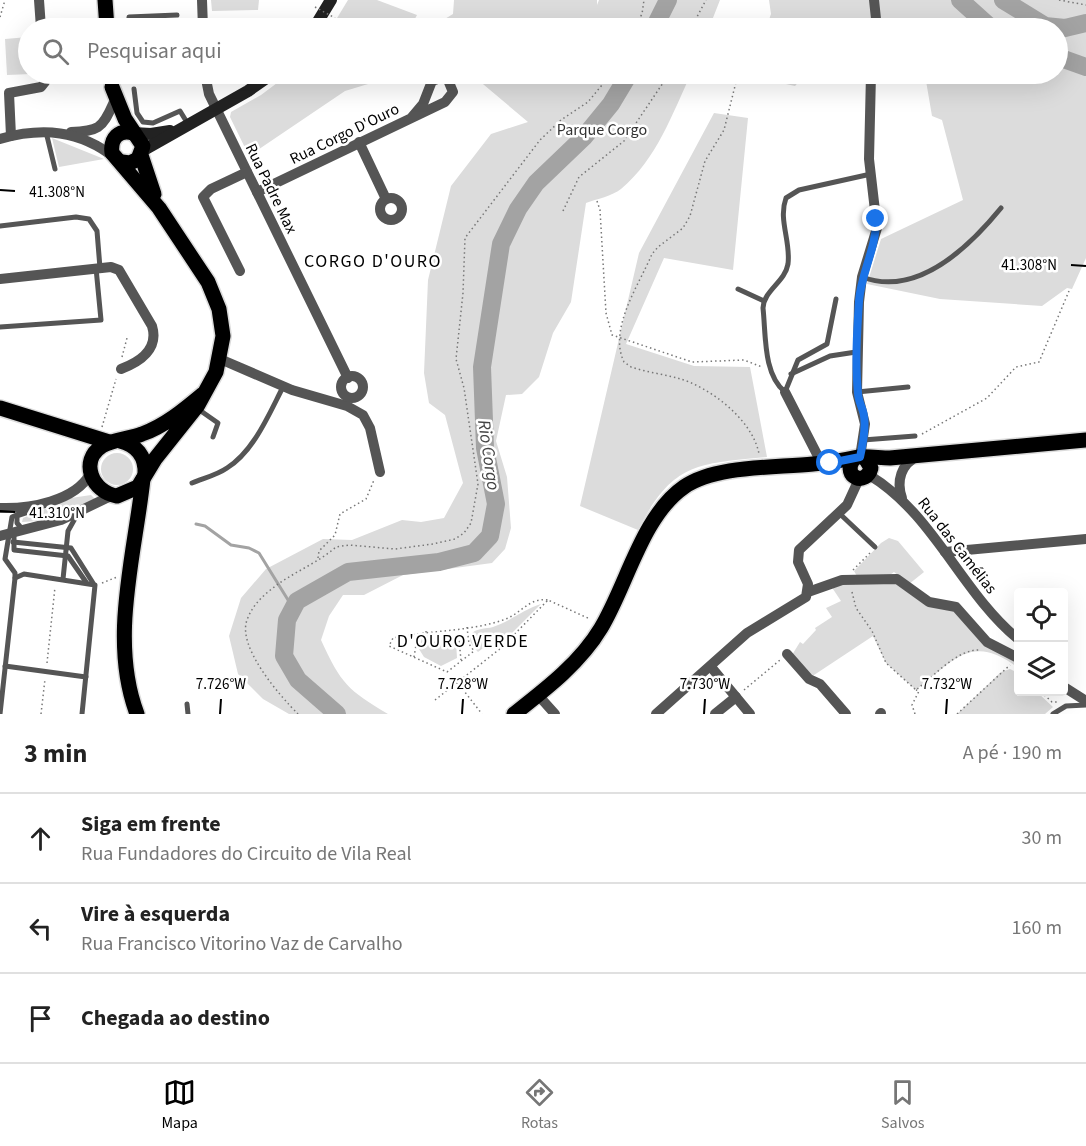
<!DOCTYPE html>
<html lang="pt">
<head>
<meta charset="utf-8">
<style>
  body { margin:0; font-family:"Source Sans 3",sans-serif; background:#f6f6f6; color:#222 }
  .controls { position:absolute; right:18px; bottom:18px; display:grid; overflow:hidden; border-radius:6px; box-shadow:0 6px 24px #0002 }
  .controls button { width:54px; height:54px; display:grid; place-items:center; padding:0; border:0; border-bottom:2px solid #e0e0e0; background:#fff; color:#222; font:30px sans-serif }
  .stop { position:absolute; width:18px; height:18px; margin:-14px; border:4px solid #1a73e8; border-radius:50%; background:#fff }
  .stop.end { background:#1a73e8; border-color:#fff; box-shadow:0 2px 6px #0008 }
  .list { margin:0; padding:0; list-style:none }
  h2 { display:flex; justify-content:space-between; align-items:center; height:78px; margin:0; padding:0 24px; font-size:26px }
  h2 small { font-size:20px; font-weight:400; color:#767676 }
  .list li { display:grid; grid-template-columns:39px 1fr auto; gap:18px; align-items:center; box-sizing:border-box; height:90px; padding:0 24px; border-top:2px solid #e0e0e0 }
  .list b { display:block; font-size:22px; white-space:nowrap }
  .list p { margin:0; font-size:20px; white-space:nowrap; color:#767676 }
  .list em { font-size:20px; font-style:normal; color:#767676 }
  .icon { flex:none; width:33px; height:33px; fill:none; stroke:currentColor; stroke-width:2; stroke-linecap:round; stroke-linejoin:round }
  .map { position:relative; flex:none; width:1086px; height:714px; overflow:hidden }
  .search { position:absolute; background:#fff; box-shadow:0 6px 24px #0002; left:18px; right:18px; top:18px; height:66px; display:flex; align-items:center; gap:15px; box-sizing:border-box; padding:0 21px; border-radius:33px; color:#767676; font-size:22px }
  .sheet { height:348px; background:#fff }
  nav { display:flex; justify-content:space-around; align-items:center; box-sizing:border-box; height:84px; border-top:2px solid #e0e0e0; background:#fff; font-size:16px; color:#767676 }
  nav a { display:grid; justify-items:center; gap:3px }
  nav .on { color:#000 }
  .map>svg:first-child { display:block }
  .green { fill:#dcdcdc }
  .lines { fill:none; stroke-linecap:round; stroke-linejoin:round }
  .stream { stroke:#a3a3a3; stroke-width:3 }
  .river { stroke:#a3a3a3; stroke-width:18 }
  .primary-casing { stroke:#dbdbdb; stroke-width:18 }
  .path { stroke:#777; stroke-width:1.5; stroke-dasharray:1.5 3; stroke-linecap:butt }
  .lane { stroke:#555; stroke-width:5 }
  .street { stroke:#555; stroke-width:10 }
  .secondary { stroke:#222; stroke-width:12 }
  .primary { stroke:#000; stroke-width:15 }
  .path-bridge { stroke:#777; stroke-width:1.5; stroke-dasharray:1.5 3; stroke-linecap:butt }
  .route { stroke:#1a73e8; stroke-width:8 }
  .ticks { fill:none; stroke:#000; stroke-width:2 }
  .labels { text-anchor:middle; stroke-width:5; stroke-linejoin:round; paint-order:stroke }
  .park-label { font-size:16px; fill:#333; stroke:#fff }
  .street-label { font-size:16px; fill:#000; stroke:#fff }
  .neighbourhood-label { font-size:18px; letter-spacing:1.5px; fill:#000; stroke:#fff }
  .water-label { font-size:18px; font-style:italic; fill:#444; stroke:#fff }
  .ticks-label { font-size:15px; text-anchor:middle; fill:#000; stroke:#fff; stroke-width:5; stroke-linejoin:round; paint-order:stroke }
</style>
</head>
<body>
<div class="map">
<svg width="1086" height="714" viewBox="0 0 1086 714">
  <rect width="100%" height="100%" fill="#fff"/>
  <!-- green -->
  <g class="green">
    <path d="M211,0H259L258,10L212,11Z"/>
    <path d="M348,0H377L417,15L410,28H331Z"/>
    <path d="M454,0H597V5L599,0H720L709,28H430L453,14Z"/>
    <path d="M769,0H1086V258L1072,289L1067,288L1042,306L940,299L867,284L881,239L963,200L942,120L932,116L925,75L891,74H1058V28H766L771,14Z"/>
    <path d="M28,37L31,74L7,75L5,39Z"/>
    <path d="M289,74H401L345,91L249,156L230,117L231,112L261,95Z"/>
    <path d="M471,74H691C672,114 657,159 621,189C612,196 597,199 586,203L571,302L553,333L539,377L522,394L506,395L496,441L507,477L511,528L505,549L492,563L403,575L364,595H343L329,616L321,640C341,684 348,690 388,714H289L263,699L238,674L229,636L241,598L266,569L323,539L352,540L402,520L421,522L444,518L463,483L445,415L429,403L424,373L428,280L451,186L491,134L528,122Z"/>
    <path d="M751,74H806L795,86L750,76Z"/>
    <path d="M714,113L748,118L733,270L664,258L626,344L694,366L750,367L767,457C697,464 673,462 638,530L580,506L639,253Z"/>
    <path d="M52,138L104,159L59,167Z"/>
    <circle cx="117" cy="469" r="16"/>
    <path d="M91,495L96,500L39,521L22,522L23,518L71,498Z"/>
    <path d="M889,538L898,541L924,572L909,584L894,572L887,577L858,578L854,571L881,543Z"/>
    <path d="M897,580L930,606L956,609L977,633L1018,661V668C972,632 953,661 916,690L886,663L873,636L811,677L792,655L800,642L803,644L816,630L815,628L832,617L826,608L841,601L831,586Z"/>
    <path d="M541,604L504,641L499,636L478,652C474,647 468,642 471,635C474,628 486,629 493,627C511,621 524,609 541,604Z"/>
    <path d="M423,634L425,645L456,642L457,658L441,666L424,657L419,649Z"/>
    <path d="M1010,669L1018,673V692H1037L1053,707L1045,714H957L1001,672Z"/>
  </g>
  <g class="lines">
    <!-- stream -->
    <path class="stream" d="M196,524L205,526L231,545L249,548L259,553L293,608"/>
    <!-- river -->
    <g class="river">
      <path d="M960,0L991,28"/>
      <path d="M1003,0L1045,26L1065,28L1086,23"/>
      <path d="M654,28L668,0"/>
      <path d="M1058,57L1086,67"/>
      <path d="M337,714L298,680L284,656L287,620L297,601L348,572L439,562L474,553L490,536L496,504L485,448L482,367L501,244L518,209L536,183L584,137L611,104L629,74"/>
    </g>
    <!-- primary casing -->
    <g class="primary-casing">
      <g id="primary">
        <path d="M105,0L107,28"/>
        <path d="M112,87L125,119L143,146L138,159L130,163L122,162"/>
        <path d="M133,133C119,129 110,138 112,153L159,208L208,282L219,309L223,336L216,372L198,405L155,459L138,487L117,496C92,492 79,461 102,446C113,439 130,439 142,434C165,426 185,409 203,394"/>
        <path d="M141,155L154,194"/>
        <path d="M0,408L109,442"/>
        <path d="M120,441C136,445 146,456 145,474"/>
        <path d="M853,460C842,477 866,487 871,468L865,458"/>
        <path d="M137,714C109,640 135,554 143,479"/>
        <path d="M514,714C546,689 580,663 601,628C627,585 642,516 684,487C716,465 775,468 813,464C829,463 844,460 858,457C868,456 880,458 890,458L1086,440"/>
      </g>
    </g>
    <!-- path -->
    <g class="path">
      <path d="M1059,0L1086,5"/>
      <path d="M0,17L5,0"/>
      <path d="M330,28L335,18"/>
      <path d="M634,28L642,14L644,0"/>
      <path d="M691,28L706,0"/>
      <path d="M738,74L724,130L705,161L690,216L683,228L658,247L652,254C639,285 608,329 624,362L631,367C646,372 662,374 677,378C709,386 753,420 759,454"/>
      <path d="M597,201L600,210L606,313L612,335L692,362L744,360L762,367"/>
      <path d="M563,211L579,177L624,141L669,74"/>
      <path d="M122,357L127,338"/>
      <path d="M102,427L116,379"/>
      <path d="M922,434L987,398L1016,367L1039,362L1069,291"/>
      <path d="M318,558L319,551L335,535L340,514L366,499L374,480"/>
      <path d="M853,570L871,552"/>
      <path d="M102,583L117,577"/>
      <path d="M852,592L856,608L872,631L886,663L916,690C933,677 958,648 981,650"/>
      <path d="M467,627L469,644L474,651L447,672L389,646L393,638C429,630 468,632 503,620C520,615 529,597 548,600"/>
      <path d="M426,631L427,643L459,640L461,660"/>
      <path d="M414,657L418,633"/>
      <path d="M47,663L55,587"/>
      <path d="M457,682L482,714"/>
      <path d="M744,690L780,660"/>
      <path d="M1041,692L1052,702H1058"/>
      <path d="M435,700L501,648L548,600L590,619"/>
      <path d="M41,714L45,679"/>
      <path d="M298,714C280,696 237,647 247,620C253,603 267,592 281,582C299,570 320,561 336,547L349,545L395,549L433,544L455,539L464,533L471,523L478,484L464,388L456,359L463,293L465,238L540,140L561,120L588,102L611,74"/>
      <path d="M915,714L912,705L919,691L916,690"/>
      <path d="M957,714L1010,665"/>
    </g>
    <!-- lane -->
    <g class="lane">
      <path d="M129,28V17L177,15"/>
      <path d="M134,89L137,113L143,122L153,123L180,111L188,124"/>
      <path d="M46,132L55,169"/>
      <path d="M0,226L76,217L89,219L97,231L100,268"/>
      <path d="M862,277C918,298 970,246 1001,208"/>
      <path d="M738,289L764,301"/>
      <path d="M836,299L827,344L798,360L785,392C763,374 766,335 763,308C764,290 785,282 788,264C791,241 778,220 786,198L799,190L871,174"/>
      <path d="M0,327L101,320L96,268"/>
      <path d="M791,374L830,356L856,352"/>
      <path d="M857,392L908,387"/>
      <path d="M198,409L218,423L213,437"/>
      <path d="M863,440L915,436"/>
      <path d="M192,483C204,478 217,475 227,468C254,451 269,414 283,387"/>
      <path d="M840,514L875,547"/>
      <path d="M23,530L17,523V516L32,511"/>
      <path d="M14,533V550L68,556L86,582"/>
      <path d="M13,542L71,548L93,583"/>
      <path d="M15,578L24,574L95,585L82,714"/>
      <path d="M63,579L68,531L77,515"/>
      <path d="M5,666L86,677"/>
      <path d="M187,704L188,714"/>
      <path d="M0,714L15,578V573L5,559L12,517L21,513"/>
      <path d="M1053,714L1066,706L1086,705"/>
    </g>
    <!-- street -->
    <g class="street">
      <path d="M39,0L41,28"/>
      <path d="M202,0L203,28"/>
      <path d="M874,0L877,28"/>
      <path d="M205,74L209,94L348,378"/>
      <path d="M71,132C98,131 102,129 113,104"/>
      <path d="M11,136L9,93L41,87L45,82V74"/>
      <path d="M0,139C42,127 80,130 115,158"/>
      <path d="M359,142L386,199"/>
      <path d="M257,192L445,102L453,92L448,80L440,78L432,81L423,104L412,117"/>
      <circle cx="391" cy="209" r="11"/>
      <path d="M240,271L203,197L211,189L247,172"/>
      <path d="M0,279L111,267L119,270L152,326C159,349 140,362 121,369"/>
      <path d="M220,359L292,390L347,406L363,415L370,428L380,472"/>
      <circle cx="352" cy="387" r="11"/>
      <path d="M785,392L822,464"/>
      <path d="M860,457L865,424L857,392L859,302L862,277L877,228L869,159L871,74"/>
      <path d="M869,475C934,514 961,592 1018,639"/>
      <path d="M902,498C896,481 901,464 918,456"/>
      <path d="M0,508C30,509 75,501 90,474"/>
      <path d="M0,536L61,520L113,495"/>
      <path d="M945,552L1086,539"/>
      <path d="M808,592L842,580L897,579L929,602L956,607L987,642L1018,658"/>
      <path d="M787,654L809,679L820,684L846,714"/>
      <path d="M711,667L750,714"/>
      <path d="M1064,687L1086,701"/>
      <path d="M538,695L555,714"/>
      <path d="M656,714L747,633L806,597L808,584L798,562L799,550L847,505L859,479"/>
      <path d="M715,714L736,697"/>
      <path d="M880,714L881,713"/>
    </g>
    <!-- secondary -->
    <g class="secondary">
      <path d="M314,28L331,0"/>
      <path d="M133,133L151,134L170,131"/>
      <path d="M142,151L248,91L272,74"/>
    </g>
    <!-- primary -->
    <use href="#primary" class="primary"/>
    <!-- path-bridge -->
    <path class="path-bridge" d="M315,7L335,18"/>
  </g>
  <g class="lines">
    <!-- route -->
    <path class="route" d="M830,463L860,457C863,444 866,429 864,416C863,408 858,401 858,393C855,363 857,331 859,301C861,273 877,247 876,219"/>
  </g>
  <!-- ticks -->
  <path class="ticks" d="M0,190L15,191M1071,265L1086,266M0,511L15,512M220,714L221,699M462,714L463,699M704,714L705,699M946,714L947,699"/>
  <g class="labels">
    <!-- park labels -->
    <g class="park-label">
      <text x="602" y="135">Parque Corgo</text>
    </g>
    <!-- street labels -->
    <g class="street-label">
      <text transform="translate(344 133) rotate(-26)" y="6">Rua Corgo D'Ouro</text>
      <text transform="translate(272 188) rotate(64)" y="6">Rua Padre Max</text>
      <text transform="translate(958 545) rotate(52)" y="6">Rua das Camélias</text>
    </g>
    <!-- neighbourhood labels -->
    <g class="neighbourhood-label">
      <text x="373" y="267">CORGO D'OURO</text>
      <text x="463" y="647">D'OURO VERDE</text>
    </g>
    <!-- water labels -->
    <g class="water-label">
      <text transform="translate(489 455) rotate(82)" y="6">Rio Corgo</text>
    </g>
  </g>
  <g class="ticks-label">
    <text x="57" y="197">41.308°N</text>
    <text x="1029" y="270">41.308°N</text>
    <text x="57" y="518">41.310°N</text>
    <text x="221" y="689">7.726°W</text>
    <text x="463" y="689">7.728°W</text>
    <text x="705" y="689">7.730°W</text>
    <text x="947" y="689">7.732°W</text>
  </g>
</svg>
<div class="controls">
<button><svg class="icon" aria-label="locate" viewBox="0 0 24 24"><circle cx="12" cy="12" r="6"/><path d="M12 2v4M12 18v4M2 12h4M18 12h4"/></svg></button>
<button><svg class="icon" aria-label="layers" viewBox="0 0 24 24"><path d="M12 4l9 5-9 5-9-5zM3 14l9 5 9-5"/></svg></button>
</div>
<div class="stop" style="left:830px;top:463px"></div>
<div class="stop end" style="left:876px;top:219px"></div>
<div class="search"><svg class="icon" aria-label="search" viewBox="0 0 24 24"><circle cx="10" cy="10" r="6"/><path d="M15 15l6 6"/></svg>Pesquisar aqui</div>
</div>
<section class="sheet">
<h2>3 min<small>A pé · 190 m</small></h2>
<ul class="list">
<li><svg class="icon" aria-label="ahead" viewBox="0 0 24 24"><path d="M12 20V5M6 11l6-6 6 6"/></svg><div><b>Siga em frente</b><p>Rua Fundadores do Circuito de Vila Real</p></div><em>30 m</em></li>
<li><svg class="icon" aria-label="left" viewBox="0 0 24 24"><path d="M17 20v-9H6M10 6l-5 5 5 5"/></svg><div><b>Vire à esquerda</b><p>Rua Francisco Vitorino Vaz de Carvalho</p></div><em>160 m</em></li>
<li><svg class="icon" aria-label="arrive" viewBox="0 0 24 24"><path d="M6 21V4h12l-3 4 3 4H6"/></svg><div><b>Chegada ao destino</b></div></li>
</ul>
</section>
<nav>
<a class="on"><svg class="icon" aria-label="map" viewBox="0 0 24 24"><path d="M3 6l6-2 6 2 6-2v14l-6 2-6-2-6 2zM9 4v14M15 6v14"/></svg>Mapa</a>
<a><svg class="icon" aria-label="directions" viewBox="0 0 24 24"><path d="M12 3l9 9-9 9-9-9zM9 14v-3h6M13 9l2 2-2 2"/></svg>Rotas</a>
<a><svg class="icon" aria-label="saved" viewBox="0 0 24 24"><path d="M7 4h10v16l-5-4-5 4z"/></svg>Salvos</a>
</nav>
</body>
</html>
